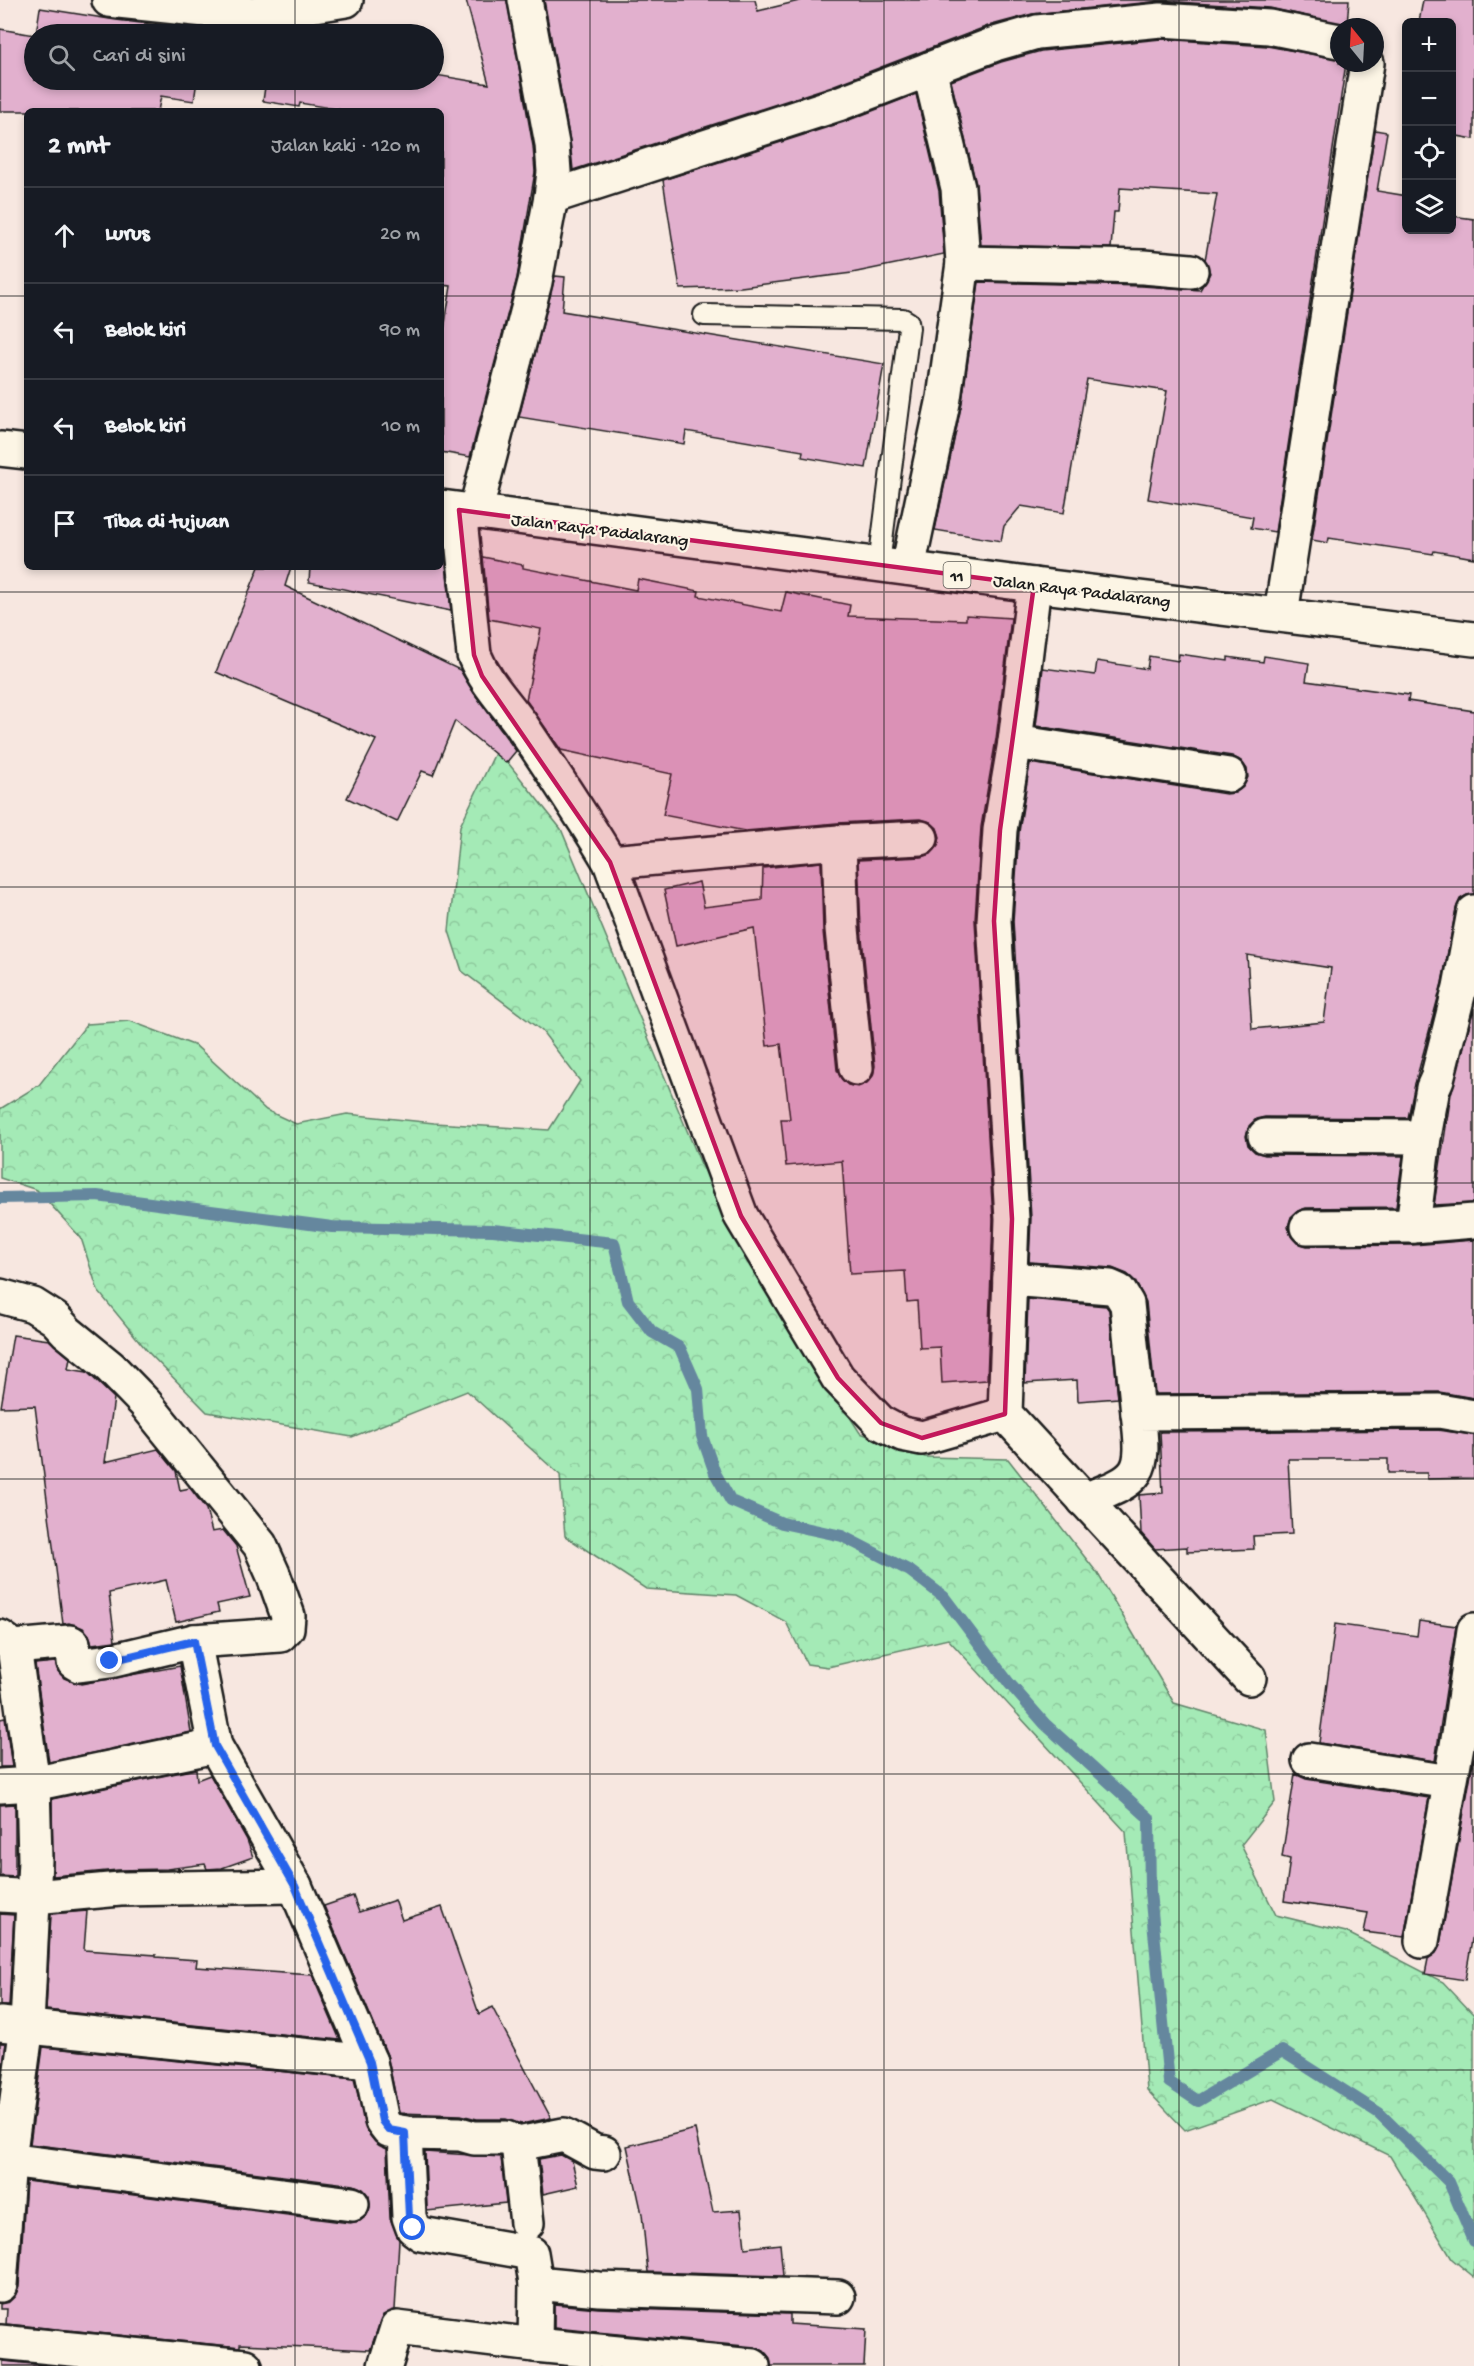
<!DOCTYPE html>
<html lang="id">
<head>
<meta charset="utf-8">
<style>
  body { margin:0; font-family:"Gochi Hand",sans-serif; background:#242831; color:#f1f3f6 }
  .controls { position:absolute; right:18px; top:18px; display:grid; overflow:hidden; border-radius:9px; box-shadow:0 3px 9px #0003 }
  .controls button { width:54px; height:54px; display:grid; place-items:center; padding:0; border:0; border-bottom:2px solid #363941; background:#171b24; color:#f1f3f6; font:30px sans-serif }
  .compass { position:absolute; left:1330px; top:18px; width:54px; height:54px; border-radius:50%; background:#171b24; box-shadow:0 3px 9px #0003; rotate:342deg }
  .stop { position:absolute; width:18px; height:18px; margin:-14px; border:4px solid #2563eb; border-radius:50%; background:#fff }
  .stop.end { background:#2563eb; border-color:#fff; box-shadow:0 2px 6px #0008 }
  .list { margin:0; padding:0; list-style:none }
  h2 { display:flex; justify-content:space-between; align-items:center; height:78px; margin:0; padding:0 24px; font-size:26px }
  h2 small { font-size:20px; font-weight:400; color:#9ea1a6 }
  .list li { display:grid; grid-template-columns:39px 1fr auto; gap:18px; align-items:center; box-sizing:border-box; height:96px; padding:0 24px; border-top:2px solid #363941 }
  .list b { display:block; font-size:22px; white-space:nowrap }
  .list em { font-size:20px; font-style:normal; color:#9ea1a6 }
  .icon { flex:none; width:33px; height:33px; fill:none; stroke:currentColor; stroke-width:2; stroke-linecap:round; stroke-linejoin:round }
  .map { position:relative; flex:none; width:1474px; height:2366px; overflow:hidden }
  .search { position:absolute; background:#171b24; box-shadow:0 3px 9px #0003; left:24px; top:24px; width:420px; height:66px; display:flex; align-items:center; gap:15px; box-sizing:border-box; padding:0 21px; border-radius:33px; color:#9ea1a6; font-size:22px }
  .panel { position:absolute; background:#171b24; box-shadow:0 3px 9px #0003; left:24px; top:108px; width:420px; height:462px; border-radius:9px }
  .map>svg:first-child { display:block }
  .forest { fill:url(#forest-crowns); stroke:#608369; stroke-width:1.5 }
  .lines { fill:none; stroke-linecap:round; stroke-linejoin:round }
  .stream { stroke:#65879e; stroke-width:12 }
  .building { fill:#e2b0ce; stroke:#1c1c1c; stroke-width:1.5; fill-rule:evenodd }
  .lane-casing { stroke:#1c1c1c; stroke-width:24 }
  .street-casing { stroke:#1c1c1c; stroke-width:38 }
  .highway-casing { stroke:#1c1c1c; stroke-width:38 }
  .lane { stroke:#fcf5e5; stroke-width:20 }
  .street { stroke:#fcf5e5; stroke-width:33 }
  .highway { stroke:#fcf5e5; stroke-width:33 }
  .route { stroke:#2563eb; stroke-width:8 }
  .marked { fill:#c2185b; fill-opacity:0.2; stroke:#c2185b; stroke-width:4.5; stroke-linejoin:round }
  .grid { fill:none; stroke:#1c1c1c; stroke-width:1.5; stroke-opacity:0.55 }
  .labels { text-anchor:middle; stroke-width:4.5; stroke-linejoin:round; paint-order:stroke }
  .shield { fill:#fcf5e5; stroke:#5f5d58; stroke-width:1.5 }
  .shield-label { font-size:16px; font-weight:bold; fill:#1c1c1c }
  .street-label { font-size:18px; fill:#1c1c1c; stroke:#fcf5e5 }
</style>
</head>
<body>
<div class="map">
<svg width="1474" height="2366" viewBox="0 0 1474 2366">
  <defs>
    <pattern id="forest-crowns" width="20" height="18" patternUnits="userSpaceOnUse" patternTransform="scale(1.5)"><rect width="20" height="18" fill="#a4eab6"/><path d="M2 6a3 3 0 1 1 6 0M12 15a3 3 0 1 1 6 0" fill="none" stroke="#8dc89c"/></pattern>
  </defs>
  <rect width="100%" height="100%" fill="#f7e7e0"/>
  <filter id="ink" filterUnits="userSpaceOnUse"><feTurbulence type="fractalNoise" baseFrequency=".0167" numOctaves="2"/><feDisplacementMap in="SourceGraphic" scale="12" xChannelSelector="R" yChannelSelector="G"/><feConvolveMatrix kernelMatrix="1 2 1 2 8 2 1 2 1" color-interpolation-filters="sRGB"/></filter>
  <g filter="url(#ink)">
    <!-- forest -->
    <path class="forest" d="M497,749L561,829L701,1164L810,1355L860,1433L925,1457L1008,1459L1098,1574L1174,1703L1266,1730L1275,1802L1241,1845L1276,1915L1346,1932L1443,1982L1474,2015V2277L1452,2259L1390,2156L1273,2099L1185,2130L1147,2090L1126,1832L948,1639L828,1667L807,1664L786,1622L736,1595L646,1589L565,1536L560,1475L467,1391L352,1437L207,1412L149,1353L98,1291L81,1238L37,1190L0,1178V1109L39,1085L87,1024L130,1021L196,1046L266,1110L296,1124L347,1114L434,1123L549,1130L580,1081L542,1031L462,971L449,931L460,826Z"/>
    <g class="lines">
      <!-- stream -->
      <path class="stream" d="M0,1198L97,1196L332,1227L493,1230L614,1243L628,1301L652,1332L680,1348L698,1389L702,1436L715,1473L731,1501L782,1523L842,1536L910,1571L944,1597L1009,1683L1045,1724L1149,1818L1150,1892L1169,2082L1198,2101L1282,2051L1379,2113L1449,2182L1474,2241"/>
    </g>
    <!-- building -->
    <g class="building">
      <path d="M466,0H507L533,146L535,172L517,278L470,457L441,452V349L451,286L441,285V111H348L300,103L299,107L263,101L266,80H435L436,75L489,84Z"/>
      <path d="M544,0H755L758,11L803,0H1349L1347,25L1270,8L1162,1L1032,14L988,26L832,86L573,170L570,141Z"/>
      <path d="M1423,0H1474V139L1452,135V22H1419Z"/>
      <path d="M40,8L116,20L206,31L205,34H36Z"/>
      <path d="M302,26L314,28L312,34H274V31Z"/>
      <path d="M0,29L34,35V80H197L194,101L161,96L158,111H0Z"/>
      <path d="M1161,39L1267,46L1339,59V63H1346L1275,532L1251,528L1253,517L1148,499L1167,391L1087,379L1064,513L1021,506L1004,526L1001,541L935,530L962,402L979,282L1142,286L1200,290L1210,273L1205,260L1217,194L1120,188L1118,212H1114L1111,248L981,245L976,184L951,81L1001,62L1041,51Z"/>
      <path d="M916,94L939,191L944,254L852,273L741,287L680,289L663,180L844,122Z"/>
      <path d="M1375,130L1387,132L1377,191L1407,196V230H1452V216L1474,219V558L1434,551L1433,554L1329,538L1328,543L1312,540Z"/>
      <path d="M555,276L565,277L562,311L884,364L866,468L802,457L803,451L686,431L684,444L519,417Z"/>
      <path d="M441,554L445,555L451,611L309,582L310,567H441Z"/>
      <path d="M483,557L523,565V568L636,590L638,579L699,591L698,596L781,612L786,592L850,605L848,616L966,620V615L1011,618L996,739L981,827L975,920L993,1219L987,1380L942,1383L940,1347L920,1348L917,1301L907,1302L905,1271L850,1274L842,1161L786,1166L781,1119H790L781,1044L767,1046L754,928L676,946L664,890L699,882L704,907L762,900L763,868L821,862L823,931L837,1070L841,1078L848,1085L858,1087L867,1083L873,1076L875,1066L861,928L858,860L922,857L931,854L938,846L940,837L937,828L930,822L920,819L837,823L745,831L663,815L672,774L561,750L526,700L541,629L489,619Z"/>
      <path d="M259,567H291L285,586L460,670L474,693L516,751L506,763L455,721L433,775L422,771L397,822L347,798L376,740L216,672Z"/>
      <path d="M1179,654L1228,661V657L1263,662L1264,656L1309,663L1306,681L1409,695L1408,701L1474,711V894L1467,895L1460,899L1456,909L1442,983L1415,1084L1408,1118L1265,1117L1256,1119L1249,1126L1246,1136L1248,1145L1255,1152L1265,1155L1403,1156L1396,1207L1306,1208L1298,1211L1291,1217L1288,1227L1291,1236L1297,1243L1307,1246L1413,1245L1474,1240V1398L1439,1392L1155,1394L1146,1302L1135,1281L1127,1274L1112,1268L1029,1262L1031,1218L1013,921L1019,832L1030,763L1226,794L1235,793L1243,787L1248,777L1247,769L1241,761L1232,756L1036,726L1043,668L1095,675L1097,661L1147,669L1149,656L1178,661ZM1247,955L1331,968L1324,1022L1252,1029Z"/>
      <path d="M1474,1008V1203L1434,1205L1451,1094Z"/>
      <path d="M1028,1299L1106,1306L1109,1310L1118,1398L1078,1401L1077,1380L1025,1383Z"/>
      <path d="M13,1335L49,1340L70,1358L68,1369L87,1372L114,1398L105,1462L158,1449L176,1471L180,1490L190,1488L206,1509L212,1532L223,1530L236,1546L250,1597L217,1604L219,1612L176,1622L166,1580L109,1593L115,1641L92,1644L89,1635L83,1628L69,1623L63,1624L35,1406L1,1407Z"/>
      <path d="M1437,1430L1474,1435V1478L1427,1479V1473H1388V1459H1288L1292,1534L1253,1536L1254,1549L1187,1552V1547L1155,1549L1141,1533L1139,1495L1163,1493L1160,1432Z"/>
      <path d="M1419,1621L1456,1626L1435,1761L1319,1743L1335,1624L1417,1636Z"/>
      <path d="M55,1662L58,1671L64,1678L81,1684L180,1666L191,1732L49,1762L35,1664Z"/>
      <path d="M5,1718L12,1767H0V1719Z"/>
      <path d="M1474,1757V1928L1465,1980L1425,1974L1428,1959L1436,1953L1440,1944Z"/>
      <path d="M196,1769L197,1780L210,1775L247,1840L253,1857L222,1868L207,1869L205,1864L167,1869L118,1870L53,1876L52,1799Z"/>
      <path d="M1295,1774L1306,1779L1429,1798L1404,1937L1364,1932L1368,1913L1284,1901L1290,1859L1282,1857Z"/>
      <path d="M15,1804V1877L0,1876V1805Z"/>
      <path d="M353,1896L359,1912L395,1900L402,1920L442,1907L479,2014L492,2007L551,2118L521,2124L506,2119H477L461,2115L399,2113L387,2055L324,1906Z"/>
      <path d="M87,1911L84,1950L156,1955V1957L197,1960L196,1967L312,1975L340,2040L46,2010L51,1914Z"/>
      <path d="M0,1914L14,1915L9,2006H0Z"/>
      <path d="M0,2043H6L0,2085Z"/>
      <path d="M43,2047L354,2079L367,2132L375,2142L387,2149L390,2218L399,2240L395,2310L383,2315L370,2350L240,2344V2347L6,2324L7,2309H0V2304L9,2302L15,2296L19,2287L26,2181L350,2223L360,2221L367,2215L370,2207L369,2196L363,2189L354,2185L30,2144Z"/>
      <path d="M695,2129L713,2212L741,2210L745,2248L780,2244L783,2276L648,2272L642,2214L627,2146Z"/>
      <path d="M425,2152L501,2157L506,2203L427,2211Z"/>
      <path d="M561,2155L572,2161L578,2186L543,2194L539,2159Z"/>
      <path d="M554,2304L598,2308L790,2314V2324L866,2329L864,2366H771L770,2358L764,2351L755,2347L554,2328Z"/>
      <path d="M3,2361L53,2366H3Z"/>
    </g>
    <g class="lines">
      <!-- lane casing -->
      <g class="lane-casing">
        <path id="lane" d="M704,315L903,319L908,322L909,328L879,564"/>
      </g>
      <!-- street casing -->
      <g class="street-casing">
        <g id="street">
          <path d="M109,0L254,15L346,0"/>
          <path d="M551,197L838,104L995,44L1037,32L1161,20L1269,27L1339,41"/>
          <path d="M963,263L1143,267L1191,271"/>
          <path d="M459,510L474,655C485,682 503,700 520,723C551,769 582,815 610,862L741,1216L838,1378L881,1423L902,1434L922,1438L1005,1414"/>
          <path d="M475,513L535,282L551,197L554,172L552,144L525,0"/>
          <path d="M908,568L944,398L963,263L958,188L929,69"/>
          <path d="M1034,585L1015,742L1000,830L994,921L1012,1219L1005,1414L1249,1678"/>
          <path d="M1281,614L1367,63"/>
          <path d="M1015,742L1229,775"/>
          <path d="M839,842L842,929L856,1068"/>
          <path d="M610,862L839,842L921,838"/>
          <path d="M1265,1136L1424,1137"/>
          <path d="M1413,1226L1424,1137L1433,1088L1437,1079L1460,987L1474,912"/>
          <path d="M1307,1227L1413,1226L1474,1221"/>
          <path d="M1010,1279L1110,1287L1119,1291L1127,1304L1138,1413"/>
          <path d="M0,1296L33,1305L55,1319L67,1332L110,1367L145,1403L260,1545L273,1574L288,1616L287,1628L280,1635L194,1641L110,1661L79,1665L74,1662L73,1644L70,1642L14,1647"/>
          <path d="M1084,1500C1141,1479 1146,1475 1138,1413L1439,1411L1474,1417"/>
          <path d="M0,1637L14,1647L33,1784L35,1860L27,2025L9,2159L0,2285"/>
          <path d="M194,1641L215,1746L295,1886L370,2062L382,2121L389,2130L405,2133L460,2134L474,2138H506L518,2144L564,2135L595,2152L604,2153"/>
          <path d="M1309,1760L1450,1782"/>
          <path d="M0,1786L33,1784L215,1746"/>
          <path d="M0,1895L34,1897L120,1889L295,1886"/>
          <path d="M1422,1941L1459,1734L1474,1630"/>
          <path d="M0,2024L370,2062"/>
          <path d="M405,2133L409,2217L413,2228L421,2234L531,2253L536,2283"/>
          <path d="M518,2144L527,2223"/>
          <path d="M0,2159L352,2204"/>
          <path d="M0,2342L245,2366"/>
          <path d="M535,2345L753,2366"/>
          <path d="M385,2366L397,2328L535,2345L536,2283L599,2289L838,2297"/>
        </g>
      </g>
      <!-- highway casing -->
      <g class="highway-casing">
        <g id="highway">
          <path d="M0,449L27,452"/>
          <path d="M441,507L1034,585L1474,639"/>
        </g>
      </g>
      <!-- lane -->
      <use href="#lane" class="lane"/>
      <!-- street -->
      <use href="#street" class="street"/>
      <!-- highway -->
      <use href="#highway" class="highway"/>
    </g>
  </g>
  <g class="lines" filter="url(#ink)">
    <!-- route -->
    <path class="route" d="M110,1661L194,1641L215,1746L295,1886L370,2062L382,2121L389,2130L405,2133L409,2217L413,2228"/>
  </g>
  <!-- marked area -->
  <path class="marked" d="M459,510L1034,585L1000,830L994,921L1012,1219L1005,1414L922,1438L881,1423L838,1378L741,1216L610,862L482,676L474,655Z"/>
  <!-- grid -->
  <path class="grid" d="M295,0V34M590,0V2366M884,0V2366M1179,0V2366M295,80V111M0,296H27M441,296H1474M295,567V2366M0,592H1474M0,887H1474M0,1183H1474M0,1479H1474M0,1774H1474M0,2070H1474"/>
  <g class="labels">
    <!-- shield labels -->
    <rect class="shield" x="943.5" y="562" width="27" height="26" rx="4.5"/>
    <g class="shield-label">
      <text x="957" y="581">11</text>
    </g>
    <!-- street labels -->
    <g class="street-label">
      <text transform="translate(600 529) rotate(7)" y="6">Jalan Raya Padalarang</text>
      <text transform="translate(1082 590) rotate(7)" y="6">Jalan Raya Padalarang</text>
    </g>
  </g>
</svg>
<div class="controls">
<button>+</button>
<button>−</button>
<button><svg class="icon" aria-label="locate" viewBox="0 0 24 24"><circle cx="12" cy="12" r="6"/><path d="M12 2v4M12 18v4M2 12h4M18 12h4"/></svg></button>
<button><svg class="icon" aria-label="layers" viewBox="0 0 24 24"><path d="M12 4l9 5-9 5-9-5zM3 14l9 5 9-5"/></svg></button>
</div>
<svg class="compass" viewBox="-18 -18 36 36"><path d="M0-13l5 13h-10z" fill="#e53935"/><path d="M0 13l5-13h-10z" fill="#9ea1a6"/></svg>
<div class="stop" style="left:413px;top:2228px"></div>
<div class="stop end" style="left:110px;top:1661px"></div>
<div class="search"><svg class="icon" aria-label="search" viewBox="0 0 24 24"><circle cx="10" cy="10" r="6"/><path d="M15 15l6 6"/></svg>Cari di sini</div>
<section class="panel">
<h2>2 mnt<small>Jalan kaki · 120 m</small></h2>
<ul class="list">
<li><svg class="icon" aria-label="ahead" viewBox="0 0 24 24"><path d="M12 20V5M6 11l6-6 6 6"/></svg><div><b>Lurus</b></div><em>20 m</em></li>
<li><svg class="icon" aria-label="left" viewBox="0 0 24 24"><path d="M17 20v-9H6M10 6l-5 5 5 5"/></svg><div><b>Belok kiri</b></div><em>90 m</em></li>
<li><svg class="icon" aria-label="left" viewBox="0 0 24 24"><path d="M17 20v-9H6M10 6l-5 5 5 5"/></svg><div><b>Belok kiri</b></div><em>10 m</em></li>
<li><svg class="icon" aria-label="arrive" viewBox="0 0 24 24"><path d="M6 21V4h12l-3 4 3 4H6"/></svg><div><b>Tiba di tujuan</b></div></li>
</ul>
</section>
</div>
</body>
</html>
